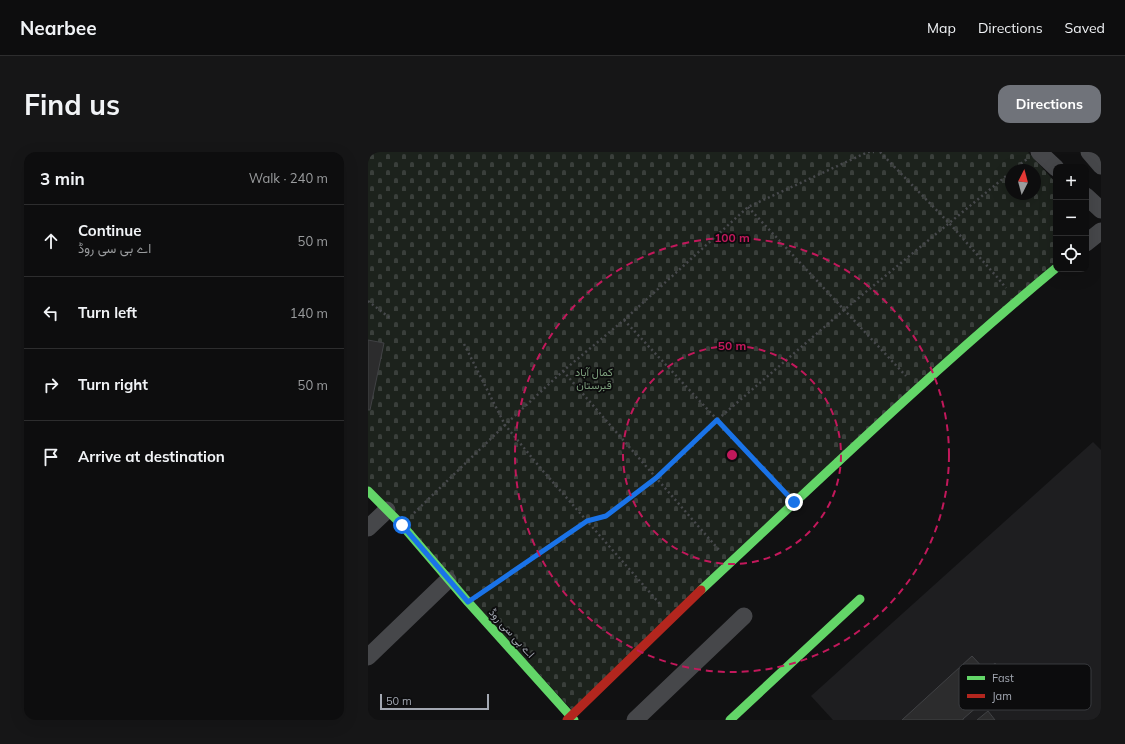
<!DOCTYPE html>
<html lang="en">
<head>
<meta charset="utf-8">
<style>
  body { margin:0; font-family:Mulish,Vazirmatn,sans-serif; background:#161617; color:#f1f3f6 }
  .controls { position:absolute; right:12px; top:12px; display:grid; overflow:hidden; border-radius:8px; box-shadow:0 4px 16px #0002 }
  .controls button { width:36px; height:36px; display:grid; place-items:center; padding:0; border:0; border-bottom:1px solid #2d2d2e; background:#0d0d0e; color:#f1f3f6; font:20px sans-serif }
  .compass { position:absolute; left:637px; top:12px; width:36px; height:36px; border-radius:50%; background:#0d0d0e; box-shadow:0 4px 16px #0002; rotate:6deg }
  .scale { position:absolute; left:12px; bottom:10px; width:109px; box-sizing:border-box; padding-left:4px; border:2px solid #a3a8b2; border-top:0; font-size:11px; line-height:14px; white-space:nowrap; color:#a3a8b2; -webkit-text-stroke:3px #0c0c0d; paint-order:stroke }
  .stop { position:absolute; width:12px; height:12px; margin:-9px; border:3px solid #1a73e8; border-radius:50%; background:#fff }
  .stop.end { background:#1a73e8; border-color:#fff; box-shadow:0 1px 4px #0008 }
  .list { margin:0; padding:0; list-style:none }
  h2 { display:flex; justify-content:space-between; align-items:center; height:52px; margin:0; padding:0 16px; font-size:17px }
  h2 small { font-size:13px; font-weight:400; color:#9a9c9e }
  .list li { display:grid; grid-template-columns:26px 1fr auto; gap:12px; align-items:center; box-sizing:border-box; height:72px; padding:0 16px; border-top:1px solid #2d2d2e }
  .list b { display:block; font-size:15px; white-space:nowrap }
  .list p { margin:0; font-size:13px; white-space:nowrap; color:#9a9c9e }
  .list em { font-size:13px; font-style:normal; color:#9a9c9e }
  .icon { flex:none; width:22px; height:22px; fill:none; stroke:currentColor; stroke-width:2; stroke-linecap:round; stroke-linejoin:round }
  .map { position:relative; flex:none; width:733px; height:568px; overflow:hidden; border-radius:12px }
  header { display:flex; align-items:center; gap:24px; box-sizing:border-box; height:56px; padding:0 20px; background:#0d0d0e; border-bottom:1px solid #2d2d2e }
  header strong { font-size:19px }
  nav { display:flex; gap:22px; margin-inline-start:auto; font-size:14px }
  .intro { display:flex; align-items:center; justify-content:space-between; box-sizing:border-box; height:96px; padding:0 24px }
  h1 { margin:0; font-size:28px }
  .button { padding:10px 18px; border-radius:12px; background:#70737a; color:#fff; font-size:14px; font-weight:700 }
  main { display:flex; gap:24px; padding:0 24px }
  aside { flex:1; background:#0d0d0e; border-radius:12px; box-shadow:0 4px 16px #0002 }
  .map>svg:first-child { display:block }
  .built { fill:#1e1e20 }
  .cemetery { fill:url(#cemetery-stones); fill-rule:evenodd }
  .building { fill:#2c2c2d; stroke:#414245 }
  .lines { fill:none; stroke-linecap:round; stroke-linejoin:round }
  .path { stroke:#47494c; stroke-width:2.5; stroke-dasharray:2 3; stroke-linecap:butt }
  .street { stroke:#46474a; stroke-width:17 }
  .fast { stroke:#63d668; stroke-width:9 }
  .jam { stroke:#b3261e; stroke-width:9 }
  .route { stroke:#1a73e8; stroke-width:5 }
  .ring { fill:none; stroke:#c2185b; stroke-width:2; stroke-dasharray:7 5 }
  .labels { text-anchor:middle; stroke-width:3.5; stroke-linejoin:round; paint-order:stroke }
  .park-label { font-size:11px; fill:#7b9d7b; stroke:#0c0c0d }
  .street-label { font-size:11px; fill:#a3a8b2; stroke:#0c0c0d }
  .key { fill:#0c0c0d; stroke:#393b3f; stroke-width:1 }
  .key-label { font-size:11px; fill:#a3a8b2 }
  .centre { fill:#c2185b; stroke:#0c0c0d; stroke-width:2 }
  .ring-label { font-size:12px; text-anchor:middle; font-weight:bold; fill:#c2185b; stroke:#0c0c0d; stroke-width:3.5; stroke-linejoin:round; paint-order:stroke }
</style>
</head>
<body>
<header>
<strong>Nearbee</strong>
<nav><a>Map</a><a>Directions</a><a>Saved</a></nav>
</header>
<div class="intro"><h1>Find us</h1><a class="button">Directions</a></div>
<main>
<aside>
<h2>3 min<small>Walk · 240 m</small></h2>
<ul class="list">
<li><svg class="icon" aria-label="ahead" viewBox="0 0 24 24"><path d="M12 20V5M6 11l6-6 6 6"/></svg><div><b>Continue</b><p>اے بی سی روڈ</p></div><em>50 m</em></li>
<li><svg class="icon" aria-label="left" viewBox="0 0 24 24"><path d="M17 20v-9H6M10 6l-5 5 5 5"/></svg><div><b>Turn left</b></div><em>140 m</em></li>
<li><svg class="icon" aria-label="right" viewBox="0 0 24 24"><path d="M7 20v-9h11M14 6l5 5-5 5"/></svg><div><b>Turn right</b></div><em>50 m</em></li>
<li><svg class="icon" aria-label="arrive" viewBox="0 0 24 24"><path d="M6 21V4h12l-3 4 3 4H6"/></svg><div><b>Arrive at destination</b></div></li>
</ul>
</aside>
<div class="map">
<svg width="733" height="568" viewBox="0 0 733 568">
  <defs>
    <pattern id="cemetery-stones" width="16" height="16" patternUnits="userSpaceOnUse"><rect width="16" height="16" fill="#1c221c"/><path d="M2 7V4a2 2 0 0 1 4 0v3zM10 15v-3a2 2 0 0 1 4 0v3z" fill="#3a3f3b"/></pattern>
  </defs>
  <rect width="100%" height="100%" fill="#111112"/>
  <!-- built -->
  <path class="built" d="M725,290L733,298V568H465L443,544Z"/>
  <!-- cemetery -->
  <path class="cemetery" d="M0,0H660L688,31V109L205,559L0,335ZM643,18H667V42H643Z"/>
  <!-- building -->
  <g class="building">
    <path d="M0,188L16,191L2,258H0Z"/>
    <path d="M604,504L618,519L627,511L640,528L595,567V568H534Z"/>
    <path d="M620,559L627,568H609Z"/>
  </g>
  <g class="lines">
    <!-- path -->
    <g class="path">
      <path d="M512,0L582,72L629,125L638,136"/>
      <path d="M645,18L659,7"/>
      <path d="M380,55L538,224"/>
      <path d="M0,149L22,166"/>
      <path d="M256,168L415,338"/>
      <path d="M96,192L137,273L175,319L292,452"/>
      <path d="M195,219L351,398"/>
      <path d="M46,361L137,273L195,219L256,168L380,55L500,0H506"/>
      <path d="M114,441L219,369L238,364L288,326L349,268L476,158L643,20"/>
    </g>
    <!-- street -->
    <g class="street">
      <path d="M671,0L688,16"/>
      <path d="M721,0L733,14"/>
      <path d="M718,44L733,58"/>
      <path d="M718,91L733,79"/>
      <path d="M0,376L19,358"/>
      <path d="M0,505L80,428"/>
      <path d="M267,568L376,464"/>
    </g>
    <!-- fast -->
    <g class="fast">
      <path d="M0,339L34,373L100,450L206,568"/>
      <path d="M333,438C450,329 565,218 688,116"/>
      <path d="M362,568L492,447"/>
    </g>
    <!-- jam -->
    <path class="jam" d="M199,568L333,438"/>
  </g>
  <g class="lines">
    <!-- route -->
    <path class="route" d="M34,373L100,450L219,369L238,364L288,326L349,268L426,350"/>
  </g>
  <!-- distance rings -->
  <g class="ring">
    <circle cx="364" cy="303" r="109"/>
    <circle cx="364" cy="303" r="217"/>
  </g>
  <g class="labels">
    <!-- park labels -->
    <g class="park-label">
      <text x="226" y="224">کمال آباد<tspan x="226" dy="13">قبرستان</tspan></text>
    </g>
    <!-- street labels -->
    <g class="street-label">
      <text transform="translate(144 481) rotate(48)" y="4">اے بی سی روڈ</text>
    </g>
  </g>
  <!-- legend -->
  <rect x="591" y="512" width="132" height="46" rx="6" class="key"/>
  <rect x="599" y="524" width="18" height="4" fill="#63d668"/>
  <rect x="599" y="542" width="18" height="4" fill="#b3261e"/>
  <g class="key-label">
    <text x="624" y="530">Fast</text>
    <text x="624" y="548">Jam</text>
  </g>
  <circle cx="364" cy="303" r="6" class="centre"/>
  <g class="ring-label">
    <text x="364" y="90">100 m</text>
    <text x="364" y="198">50 m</text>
  </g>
</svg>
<div class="controls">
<button>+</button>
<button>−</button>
<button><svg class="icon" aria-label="locate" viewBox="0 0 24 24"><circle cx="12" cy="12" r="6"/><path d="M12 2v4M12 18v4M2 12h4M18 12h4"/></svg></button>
</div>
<svg class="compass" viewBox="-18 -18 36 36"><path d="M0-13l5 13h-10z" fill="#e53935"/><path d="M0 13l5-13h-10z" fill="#9a9c9e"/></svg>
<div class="scale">50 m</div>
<div class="stop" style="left:34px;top:373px"></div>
<div class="stop end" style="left:426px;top:350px"></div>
</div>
</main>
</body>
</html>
